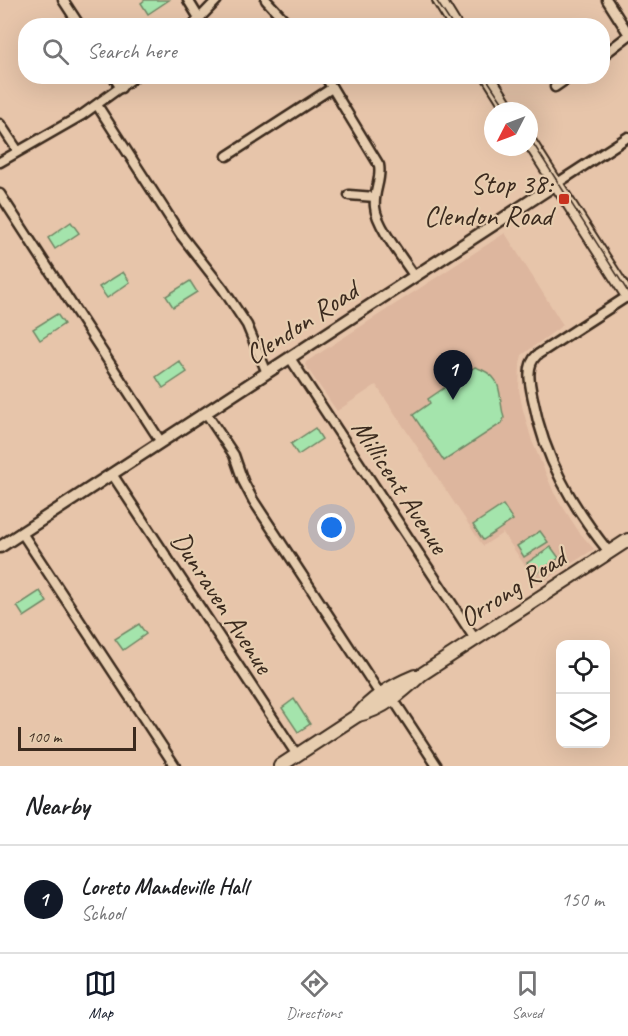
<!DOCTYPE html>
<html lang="en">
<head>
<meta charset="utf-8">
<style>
  body { margin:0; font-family:Caveat,sans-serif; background:#f6f6f6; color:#202124 }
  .controls { position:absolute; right:18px; bottom:18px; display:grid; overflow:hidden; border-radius:12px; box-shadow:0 6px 24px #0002 }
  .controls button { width:54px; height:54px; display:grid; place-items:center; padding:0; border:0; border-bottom:2px solid #e0e0e0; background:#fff; color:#202124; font:30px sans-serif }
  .compass { position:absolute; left:484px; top:102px; width:54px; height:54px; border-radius:50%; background:#fff; box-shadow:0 6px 24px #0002; rotate:228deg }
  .scale { position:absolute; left:18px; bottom:15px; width:118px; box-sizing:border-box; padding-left:6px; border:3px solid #3b2a1e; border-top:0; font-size:16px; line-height:21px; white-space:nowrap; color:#3b2a1e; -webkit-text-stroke:4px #e7cdaf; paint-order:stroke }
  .you { position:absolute; left:332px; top:528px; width:21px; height:21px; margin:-15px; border:4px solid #fff; border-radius:50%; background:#1a73e8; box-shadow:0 0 0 9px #1a73e833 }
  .badge { display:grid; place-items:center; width:39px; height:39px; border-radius:50%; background:#111827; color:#fff; font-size:20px; font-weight:700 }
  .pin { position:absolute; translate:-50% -50px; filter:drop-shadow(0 2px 3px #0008) }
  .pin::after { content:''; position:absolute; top:32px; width:21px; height:18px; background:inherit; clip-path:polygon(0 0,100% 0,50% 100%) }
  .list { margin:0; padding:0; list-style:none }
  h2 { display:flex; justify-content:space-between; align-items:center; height:78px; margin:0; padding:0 24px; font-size:26px }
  h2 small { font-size:20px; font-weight:400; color:#757577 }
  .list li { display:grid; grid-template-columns:39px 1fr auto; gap:18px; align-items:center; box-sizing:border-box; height:108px; padding:0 24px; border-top:2px solid #e0e0e0 }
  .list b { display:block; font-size:22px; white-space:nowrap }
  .list p { margin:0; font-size:20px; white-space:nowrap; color:#757577 }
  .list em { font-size:20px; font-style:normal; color:#757577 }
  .icon { flex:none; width:33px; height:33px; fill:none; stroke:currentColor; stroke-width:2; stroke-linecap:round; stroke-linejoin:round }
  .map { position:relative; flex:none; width:628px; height:766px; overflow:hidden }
  .search { position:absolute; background:#fff; box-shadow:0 6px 24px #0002; left:18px; right:18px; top:18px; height:66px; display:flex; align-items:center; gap:15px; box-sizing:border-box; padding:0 21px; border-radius:24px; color:#757577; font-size:22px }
  .sheet { height:186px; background:#fff }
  nav { display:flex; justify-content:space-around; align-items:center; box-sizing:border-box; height:84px; border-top:2px solid #e0e0e0; background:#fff; font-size:16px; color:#757577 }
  nav a { display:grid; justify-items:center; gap:3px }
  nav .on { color:#111827 }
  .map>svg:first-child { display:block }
  .built { fill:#ddb69e }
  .green { fill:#a4e4ac; stroke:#708765; stroke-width:1.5 }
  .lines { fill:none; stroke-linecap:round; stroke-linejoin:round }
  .minor-casing { stroke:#3b2a1e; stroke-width:13 }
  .tertiary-casing { stroke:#3b2a1e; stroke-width:15 }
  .secondary-casing { stroke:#3b2a1e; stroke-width:16 }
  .minor { stroke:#e7cdaf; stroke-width:8 }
  .tertiary { stroke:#e7cdaf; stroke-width:10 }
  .secondary { stroke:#e7cdaf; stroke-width:12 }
  .tram { stroke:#3b2a1e; stroke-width:1.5 }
  .poi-dot { fill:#c8321e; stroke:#e7cdaf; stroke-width:2 }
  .labels { text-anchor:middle; stroke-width:4.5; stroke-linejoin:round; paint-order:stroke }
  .poi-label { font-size:28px; fill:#3b2a1e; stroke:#e7cdaf; text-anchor:end }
  .street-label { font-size:28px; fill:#3b2a1e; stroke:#e7cdaf }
</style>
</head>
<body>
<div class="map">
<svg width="628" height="766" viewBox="0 0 628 766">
  <rect width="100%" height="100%" fill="#e7c5aa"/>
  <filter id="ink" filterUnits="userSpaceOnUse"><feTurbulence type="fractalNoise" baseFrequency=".0167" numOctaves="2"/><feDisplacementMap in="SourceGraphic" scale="12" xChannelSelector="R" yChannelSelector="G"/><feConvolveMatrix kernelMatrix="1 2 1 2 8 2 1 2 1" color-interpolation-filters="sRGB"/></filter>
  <g filter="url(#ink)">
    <!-- built -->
    <path class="built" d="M505,233L563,325L522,355L520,364L519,390L523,410L532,441L554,493L579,532L594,549L538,585L503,533L483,546L376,385L337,411L305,365L306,362Z"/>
    <!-- green -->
    <g class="green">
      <path d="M145,0H169L148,14L141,3Z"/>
      <path d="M71,222L79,233L55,249L48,238Z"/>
      <path d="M123,272L130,282L107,298L99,287Z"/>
      <path d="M190,281L197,292L173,307L166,296Z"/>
      <path d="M57,314L64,324L40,340L33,329Z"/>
      <path d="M179,361L187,372L163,388L156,377Z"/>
      <path d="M475,367C506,377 497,393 504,418L502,423L444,461L413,415L430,403L428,399Z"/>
      <path d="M315,428L322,439L298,455L291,444Z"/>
      <path d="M503,505L513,520L483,540L473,525Z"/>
      <path d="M540,531L548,542L524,557L517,546Z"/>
      <path d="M551,547L559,558L535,574L527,563Z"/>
      <path d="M40,591L47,602L24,617L17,606Z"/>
      <path d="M139,624L146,634L123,650L115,639Z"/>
      <path d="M294,699L310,724L298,732L282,708Z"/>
    </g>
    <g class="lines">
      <!-- minor casing -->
      <g class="minor-casing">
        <g id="minor">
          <path d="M63,0L80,26"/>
          <path d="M188,0L199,18"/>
          <path d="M266,0L290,26"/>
          <path d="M607,0L628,33"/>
          <path d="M192,26L217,0"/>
          <path d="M602,56L628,36"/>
          <path d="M113,76L121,88"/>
          <path d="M325,76L379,165C382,180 373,192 375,207C376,225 404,260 415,277"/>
          <path d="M555,87L571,76"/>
          <path d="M97,105L181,235L223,289L247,325L267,373"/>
          <path d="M0,124L18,151"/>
          <path d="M227,156L332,88"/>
          <path d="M0,162L82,115L136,76"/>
          <path d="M556,184L628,137"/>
          <path d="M0,194L161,442"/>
          <path d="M349,195L375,197"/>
          <path d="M290,358L475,639"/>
          <path d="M206,413L234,455L243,481L253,500L378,691L395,702L437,766"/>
          <path d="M112,474L297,755"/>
          <path d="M22,533L175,766"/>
          <path d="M609,552C572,506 544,458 533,399C530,385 525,366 537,355L628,296"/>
        </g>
      </g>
      <!-- tertiary casing -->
      <g class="tertiary-casing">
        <path id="tertiary" d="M0,547L556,184"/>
      </g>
      <!-- secondary casing -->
      <g class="secondary-casing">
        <g id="secondary">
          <path d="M439,0L455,26"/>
          <path d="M488,76L510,111"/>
          <path d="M529,141L628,296"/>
          <path d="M358,715C383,710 404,691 422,674L628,540"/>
          <path d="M280,766L358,715C372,697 393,685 415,676"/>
        </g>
      </g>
      <!-- minor -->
      <use href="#minor" class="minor"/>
      <!-- tertiary -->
      <use href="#tertiary" class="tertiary"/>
      <!-- secondary -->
      <use href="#secondary" class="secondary"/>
      <!-- tram -->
      <g class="tram">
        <path d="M436,0L453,26"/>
        <path d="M485,76L508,111"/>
        <path d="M529,137L628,292"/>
      </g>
    </g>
  </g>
  <!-- markers -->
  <rect class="poi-dot" x="558" y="193" width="12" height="12" rx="3"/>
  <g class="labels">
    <!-- poi labels -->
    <g class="poi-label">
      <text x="552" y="193">Stop 38:<tspan x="552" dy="32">Clendon Road</tspan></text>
    </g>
    <!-- street labels -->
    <g class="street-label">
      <text transform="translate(301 322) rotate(-33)" y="10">Clendon Road</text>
      <text transform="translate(401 486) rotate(57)" y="10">Millicent Avenue</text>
      <text transform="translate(512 587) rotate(-33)" y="10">Orrong Road</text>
      <text transform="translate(223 602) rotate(57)" y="10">Dunraven Avenue</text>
    </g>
  </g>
</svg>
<div class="controls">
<button><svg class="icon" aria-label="locate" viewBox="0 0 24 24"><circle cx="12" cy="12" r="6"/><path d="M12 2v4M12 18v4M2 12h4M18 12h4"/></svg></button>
<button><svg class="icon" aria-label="layers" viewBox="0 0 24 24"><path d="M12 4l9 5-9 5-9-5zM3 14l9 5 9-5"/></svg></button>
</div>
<svg class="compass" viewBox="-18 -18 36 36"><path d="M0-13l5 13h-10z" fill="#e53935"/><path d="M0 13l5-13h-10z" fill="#757577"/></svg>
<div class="scale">100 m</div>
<div class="you"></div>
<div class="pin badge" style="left:453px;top:400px">1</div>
<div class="search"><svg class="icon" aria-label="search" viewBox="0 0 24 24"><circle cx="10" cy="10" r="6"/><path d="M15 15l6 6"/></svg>Search here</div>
</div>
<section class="sheet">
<h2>Nearby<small></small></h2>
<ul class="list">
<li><span class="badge">1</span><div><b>Loreto Mandeville Hall</b><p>School</p></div><em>150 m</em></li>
</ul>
</section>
<nav>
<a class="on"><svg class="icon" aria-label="map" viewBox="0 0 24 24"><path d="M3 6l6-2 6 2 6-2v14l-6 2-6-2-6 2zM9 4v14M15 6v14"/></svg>Map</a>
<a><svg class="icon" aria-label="directions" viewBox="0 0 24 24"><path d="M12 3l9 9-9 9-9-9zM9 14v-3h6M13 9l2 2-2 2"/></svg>Directions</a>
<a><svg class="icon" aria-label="saved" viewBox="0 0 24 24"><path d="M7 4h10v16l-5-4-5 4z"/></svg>Saved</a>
</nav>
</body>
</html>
